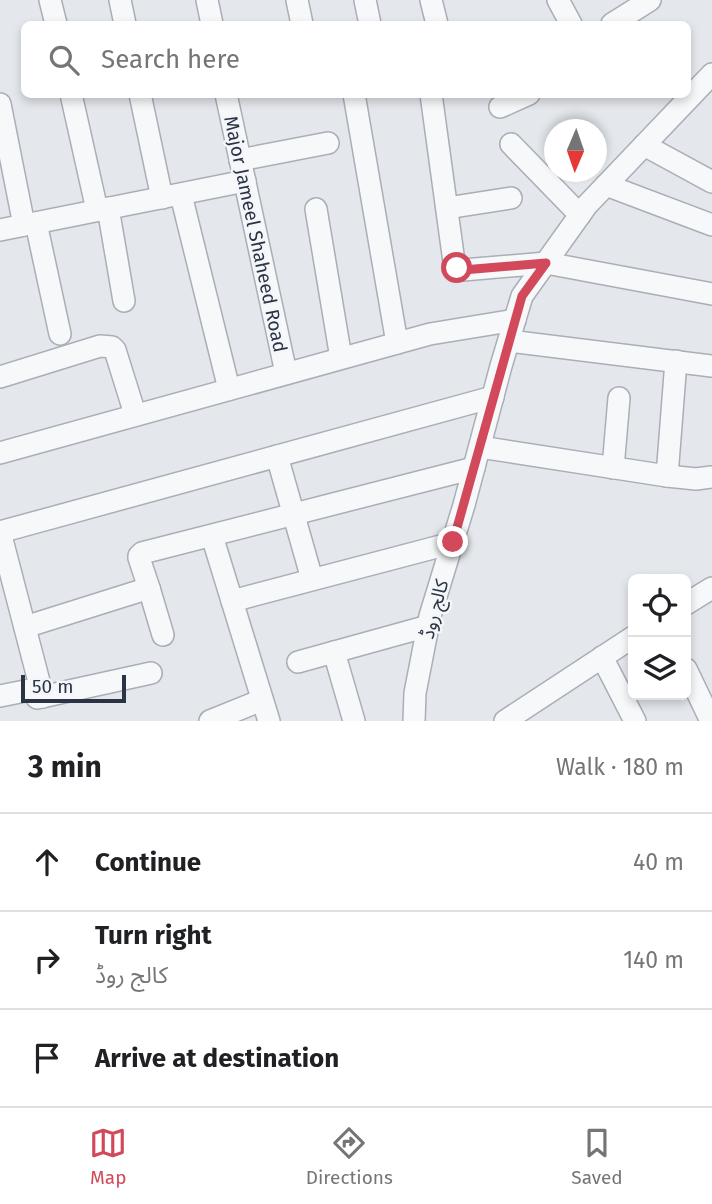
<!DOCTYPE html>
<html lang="en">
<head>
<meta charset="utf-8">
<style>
  body { margin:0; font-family:"Fira Sans","Noto Sans Arabic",sans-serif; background:#f6f6f6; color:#202124 }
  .controls { position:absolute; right:21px; bottom:21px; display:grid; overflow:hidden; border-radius:10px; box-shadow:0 4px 10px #0003 }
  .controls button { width:63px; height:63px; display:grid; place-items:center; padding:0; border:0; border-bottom:2px solid #e0e0e0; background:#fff; color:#202124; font:35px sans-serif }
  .compass { position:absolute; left:544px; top:119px; width:63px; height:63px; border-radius:50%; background:#fff; box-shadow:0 4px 10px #0003; rotate:182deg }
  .scale { position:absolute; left:21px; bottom:18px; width:105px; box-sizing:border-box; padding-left:7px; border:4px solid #2b3445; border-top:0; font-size:19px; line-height:24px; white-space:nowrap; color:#2b3445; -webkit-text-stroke:5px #f4f6f9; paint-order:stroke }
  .stop { position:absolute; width:21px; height:21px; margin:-16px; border:5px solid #d1495b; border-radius:50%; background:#fff }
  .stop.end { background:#d1495b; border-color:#fff; box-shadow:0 2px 7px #0008 }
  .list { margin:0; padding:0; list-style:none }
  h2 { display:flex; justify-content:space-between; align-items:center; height:91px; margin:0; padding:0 28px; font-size:30px }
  h2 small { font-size:23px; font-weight:400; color:#757577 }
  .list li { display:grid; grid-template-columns:46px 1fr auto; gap:21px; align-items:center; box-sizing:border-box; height:98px; padding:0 28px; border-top:2px solid #e0e0e0 }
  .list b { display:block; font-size:26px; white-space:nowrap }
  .list p { margin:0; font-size:23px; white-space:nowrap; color:#757577 }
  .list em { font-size:23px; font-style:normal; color:#757577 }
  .icon { flex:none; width:38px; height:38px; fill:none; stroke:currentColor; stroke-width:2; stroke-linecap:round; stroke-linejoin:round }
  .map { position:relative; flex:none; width:712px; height:721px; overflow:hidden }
  .search { position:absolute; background:#fff; box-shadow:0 4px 10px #0003; left:21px; right:21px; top:21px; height:77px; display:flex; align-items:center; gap:18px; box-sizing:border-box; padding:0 24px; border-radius:10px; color:#757577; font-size:26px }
  .sheet { height:385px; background:#fff }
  nav { display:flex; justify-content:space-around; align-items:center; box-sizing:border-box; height:98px; border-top:2px solid #e0e0e0; background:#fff; font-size:19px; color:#757577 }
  nav a { display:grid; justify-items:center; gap:4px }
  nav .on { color:#d1495b }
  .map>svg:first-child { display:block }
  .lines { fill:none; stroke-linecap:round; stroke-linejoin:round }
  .minor-casing { stroke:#a9aeb7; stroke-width:24 }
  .minor { stroke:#f7f8fa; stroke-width:21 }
  .route { stroke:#d1495b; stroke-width:9 }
  .labels { text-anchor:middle; stroke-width:5; stroke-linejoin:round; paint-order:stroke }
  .street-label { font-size:19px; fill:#2b3445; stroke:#f4f6f9 }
</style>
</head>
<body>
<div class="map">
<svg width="712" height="721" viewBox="0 0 712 721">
  <rect width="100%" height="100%" fill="#e4e7ec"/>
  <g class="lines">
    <!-- minor casing -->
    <g class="minor-casing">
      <g id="minor">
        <path d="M50,0L56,24"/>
        <path d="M120,0L125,24"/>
        <path d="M207,0L212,24"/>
        <path d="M297,0L302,24"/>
        <path d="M365,0L370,24"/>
        <path d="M431,0L437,24"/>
        <path d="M558,0L571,24"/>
        <path d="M612,24L650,0"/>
        <path d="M71,94L97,210"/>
        <path d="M140,94L162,198"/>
        <path d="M226,94L286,373"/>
        <path d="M354,94L397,343"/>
        <path d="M431,94L454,262L457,268L463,270L546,263L712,294"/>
        <path d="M0,104L24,225"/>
        <path d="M500,107L529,94"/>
        <path d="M511,144L580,215"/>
        <path d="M644,145L712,182"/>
        <path d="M240,160L328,143"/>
        <path d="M606,185L712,225"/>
        <path d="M182,199L229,389"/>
        <path d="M108,208L124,301"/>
        <path d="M447,208L511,198"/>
        <path d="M316,209L341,358"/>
        <path d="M36,223L60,334"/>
        <path d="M0,230L245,181"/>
        <path d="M509,341L712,366"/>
        <path d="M0,377L100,346L112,347L115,350L135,414"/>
        <path d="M480,447L667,476L696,479L712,477"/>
        <path d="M0,453L430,334L515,320"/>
        <path d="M277,456L312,579"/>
        <path d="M613,468L619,398"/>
        <path d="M667,476L676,361"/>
        <path d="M212,536L269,721"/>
        <path d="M149,588L163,635"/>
        <path d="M232,601L452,543"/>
        <path d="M686,604L712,588"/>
        <path d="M25,627L149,588L139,558V556L142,553L474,468"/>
        <path d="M334,652L354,721"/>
        <path d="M602,657L635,721"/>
        <path d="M298,662L428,626"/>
        <path d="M686,669L711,721"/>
        <path d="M0,696L40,688"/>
        <path d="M43,697L0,532L493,397"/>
        <path d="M37,698L151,673"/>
        <path d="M210,721L262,700"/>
        <path d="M414,721L415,693L430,616L464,505L501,366L522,296L587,205L712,74"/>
        <path d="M505,721L633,637"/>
      </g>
    </g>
    <!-- minor -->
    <use href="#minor" class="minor"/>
  </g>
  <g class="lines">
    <!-- route -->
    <path class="route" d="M453,542L522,296L546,263L463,270L457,268"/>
  </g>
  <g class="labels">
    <!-- street labels -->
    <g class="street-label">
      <text transform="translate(256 234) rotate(78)" y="7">Major Jameel Shaheed Road</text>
      <text transform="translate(434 609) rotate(-75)" y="7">کالج روڈ</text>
    </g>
  </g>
</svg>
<div class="controls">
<button><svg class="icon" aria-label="locate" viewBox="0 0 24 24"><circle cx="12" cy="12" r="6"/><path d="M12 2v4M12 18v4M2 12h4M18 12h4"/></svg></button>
<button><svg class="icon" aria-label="layers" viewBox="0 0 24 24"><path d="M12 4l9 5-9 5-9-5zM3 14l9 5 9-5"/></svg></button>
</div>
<svg class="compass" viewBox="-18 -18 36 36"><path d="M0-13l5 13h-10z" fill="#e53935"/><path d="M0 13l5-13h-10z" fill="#757577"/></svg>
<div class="scale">50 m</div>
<div class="stop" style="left:457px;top:268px"></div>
<div class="stop end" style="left:453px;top:542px"></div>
<div class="search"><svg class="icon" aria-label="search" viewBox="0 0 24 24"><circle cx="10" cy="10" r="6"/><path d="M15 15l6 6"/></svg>Search here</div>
</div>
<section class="sheet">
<h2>3 min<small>Walk · 180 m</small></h2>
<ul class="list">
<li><svg class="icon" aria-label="ahead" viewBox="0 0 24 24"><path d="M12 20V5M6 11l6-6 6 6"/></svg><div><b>Continue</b></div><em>40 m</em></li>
<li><svg class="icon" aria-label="right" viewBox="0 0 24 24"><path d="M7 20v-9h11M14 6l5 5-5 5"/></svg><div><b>Turn right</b><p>کالج روڈ</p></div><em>140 m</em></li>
<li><svg class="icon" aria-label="arrive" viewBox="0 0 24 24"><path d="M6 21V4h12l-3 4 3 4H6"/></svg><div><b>Arrive at destination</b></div></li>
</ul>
</section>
<nav>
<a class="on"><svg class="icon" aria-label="map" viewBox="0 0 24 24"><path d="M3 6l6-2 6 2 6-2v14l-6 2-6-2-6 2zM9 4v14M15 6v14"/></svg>Map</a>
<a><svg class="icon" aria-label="directions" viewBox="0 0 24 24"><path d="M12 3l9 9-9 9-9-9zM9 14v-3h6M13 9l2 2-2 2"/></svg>Directions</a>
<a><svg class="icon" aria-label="saved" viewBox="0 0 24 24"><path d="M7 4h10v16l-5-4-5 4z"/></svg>Saved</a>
</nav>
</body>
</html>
